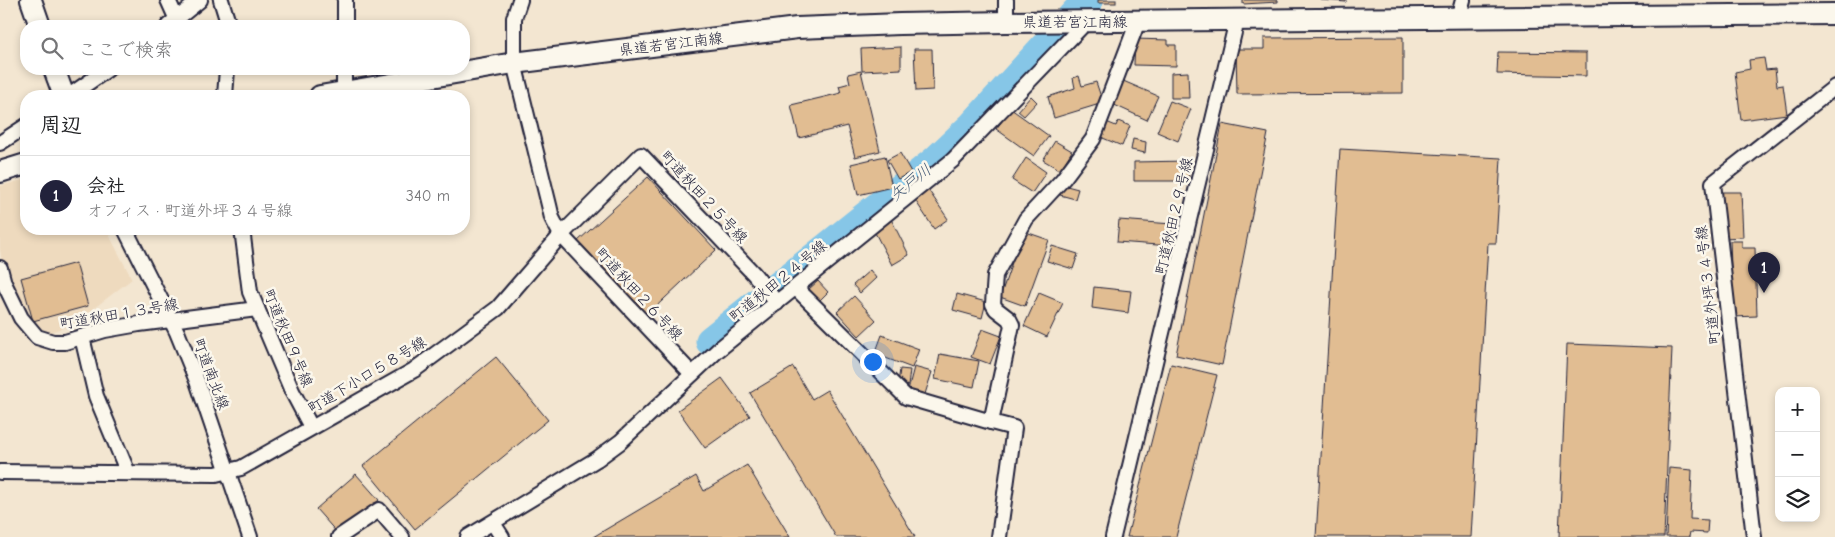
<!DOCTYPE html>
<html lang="ja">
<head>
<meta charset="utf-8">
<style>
  body { margin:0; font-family:"Comic Neue","Klee One",sans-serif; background:#f6f6f6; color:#202124 }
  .controls { position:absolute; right:15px; bottom:15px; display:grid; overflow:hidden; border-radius:10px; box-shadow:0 2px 8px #0003 }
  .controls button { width:45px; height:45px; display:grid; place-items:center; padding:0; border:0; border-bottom:1px solid #e0e0e0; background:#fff; color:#202124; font:25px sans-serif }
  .you { position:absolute; left:872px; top:361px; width:18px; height:18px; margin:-12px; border:4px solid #fff; border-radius:50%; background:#1a73e8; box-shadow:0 0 0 8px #1a73e833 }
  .badge { display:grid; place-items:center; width:32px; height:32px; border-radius:50%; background:#22223b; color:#fff; font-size:16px; font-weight:700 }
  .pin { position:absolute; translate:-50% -41px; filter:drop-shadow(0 1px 2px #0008) }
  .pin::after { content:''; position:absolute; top:26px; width:18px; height:15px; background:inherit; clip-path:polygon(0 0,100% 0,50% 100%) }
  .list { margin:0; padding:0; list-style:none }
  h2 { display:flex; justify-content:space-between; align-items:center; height:65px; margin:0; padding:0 20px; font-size:21px }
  h2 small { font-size:16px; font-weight:400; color:#757577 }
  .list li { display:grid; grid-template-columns:32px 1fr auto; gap:15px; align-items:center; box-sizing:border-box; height:80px; padding:0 20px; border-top:1px solid #e0e0e0 }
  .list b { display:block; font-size:19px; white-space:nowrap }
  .list p { margin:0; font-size:16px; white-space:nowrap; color:#757577 }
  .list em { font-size:16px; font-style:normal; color:#757577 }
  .icon { flex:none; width:28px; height:28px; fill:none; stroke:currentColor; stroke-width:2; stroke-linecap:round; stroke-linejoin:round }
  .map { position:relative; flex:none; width:1835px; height:537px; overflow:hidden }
  .search { position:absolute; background:#fff; box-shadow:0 2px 8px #0003; left:20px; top:20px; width:450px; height:55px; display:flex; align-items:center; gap:12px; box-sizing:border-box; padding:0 18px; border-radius:20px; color:#757577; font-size:19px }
  .panel { position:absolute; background:#fff; box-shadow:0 2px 8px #0003; left:20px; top:90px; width:450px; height:145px; border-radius:20px }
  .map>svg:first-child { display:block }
  .built { fill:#eedabe }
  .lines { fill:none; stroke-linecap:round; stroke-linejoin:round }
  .river { stroke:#86c6e7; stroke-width:31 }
  .building { fill:#e1bd92; stroke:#22223b }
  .street-casing { stroke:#22223b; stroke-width:18 }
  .secondary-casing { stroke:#22223b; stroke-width:24 }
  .street { stroke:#fbf7ec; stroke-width:14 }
  .secondary { stroke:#fbf7ec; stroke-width:20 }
  .labels { text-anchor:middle; stroke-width:5; stroke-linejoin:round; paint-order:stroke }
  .street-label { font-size:15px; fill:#22223b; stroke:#fbf7ec }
  .water-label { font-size:16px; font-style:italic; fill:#455b77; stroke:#fbf7ec }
</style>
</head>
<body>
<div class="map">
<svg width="1835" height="537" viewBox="0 0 1835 537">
  <rect width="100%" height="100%" fill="#f3e6d1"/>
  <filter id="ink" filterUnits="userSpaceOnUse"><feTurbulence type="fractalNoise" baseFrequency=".02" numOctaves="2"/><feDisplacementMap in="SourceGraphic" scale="10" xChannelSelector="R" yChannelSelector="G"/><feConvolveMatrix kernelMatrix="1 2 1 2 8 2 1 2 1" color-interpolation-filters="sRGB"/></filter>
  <g filter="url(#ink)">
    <!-- built -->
    <path class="built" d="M26,179V229H106L132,279L72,325L41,335L33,328L3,269L0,249V186Z"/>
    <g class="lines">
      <!-- river -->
      <path class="river" d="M711,341L937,160L973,126L1088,0"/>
    </g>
    <!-- building -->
    <g class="building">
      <rect x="1098" y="0" width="18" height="3"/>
      <path d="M1243,0H1278V2L1243,4Z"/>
      <path d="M1321,0H1346V2Z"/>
      <path d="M1403,37V93L1237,94L1236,49H1264V38Z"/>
      <path d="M1135,39L1168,40V45H1176V66L1134,65Z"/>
      <path d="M901,47V69L862,71L861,49Z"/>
      <path d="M914,49H932L933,90L916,91Z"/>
      <path d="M1498,52L1586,53V76L1497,74Z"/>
      <path d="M1764,58L1766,70L1775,69L1777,86L1783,85L1787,114L1741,120L1735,72L1750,69L1749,60Z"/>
      <path d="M861,71L880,151L855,157L847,126L799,138L791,105L841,93L839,86L850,83L848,74Z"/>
      <path d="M1188,72L1189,98H1171V73Z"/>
      <path d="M1079,76L1082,86L1096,82L1103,103L1054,118L1048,97L1075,88L1073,78Z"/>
      <path d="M1121,80L1158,96L1147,120L1110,103Z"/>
      <path d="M1031,96L1037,102L1024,116L1018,111Z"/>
      <path d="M1170,101L1191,109L1178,141L1157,132Z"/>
      <path d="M1011,109L1049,136L1034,156L996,129Z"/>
      <path d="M1104,121L1116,126L1118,121L1130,126L1122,146L1098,136Z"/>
      <path d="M1222,124L1268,133L1222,365L1176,355Z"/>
      <path d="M1133,139L1146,142L1145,153L1131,150Z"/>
      <path d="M1055,141L1072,151L1060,170L1043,160Z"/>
      <path d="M1340,149L1501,158L1496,243H1488L1471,537H1316Z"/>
      <path d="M900,153L911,172L898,179L887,160Z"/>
      <path d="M885,156L892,187L858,195L851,164Z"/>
      <path d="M1026,158L1046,172L1032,193L1012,180Z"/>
      <path d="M1188,161L1189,181H1134V162Z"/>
      <path d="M648,177L716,250L647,315L578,241Z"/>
      <path d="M1063,185L1078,189L1075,199L1060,195Z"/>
      <path d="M927,188L948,219L934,229L913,197Z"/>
      <path d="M1722,192H1741L1743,237L1724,238Z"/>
      <path d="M891,219L909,255L892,265L873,229Z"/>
      <path d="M1119,220L1172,224L1171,246L1117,242Z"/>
      <path d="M1023,231L1049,240L1025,306L1000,297Z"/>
      <path d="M1730,241H1742V248H1755L1757,316L1733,317Z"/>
      <path d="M1052,246L1078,254L1073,269L1047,261Z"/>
      <path d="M76,263L88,306L33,321L21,278Z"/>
      <path d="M870,270L876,278L860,293L853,285Z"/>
      <path d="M818,281L828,292L819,301L809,289Z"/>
      <path d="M1094,287L1131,291L1128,313L1092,308Z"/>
      <path d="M1039,293L1063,303L1047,337L1024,326Z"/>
      <path d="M957,294L986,302L982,318L953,310Z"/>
      <path d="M854,296L876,320L859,336L837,312Z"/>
      <path d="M982,329L1001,336L990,364L971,357Z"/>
      <path d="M882,335L919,349L912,368L875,354Z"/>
      <path d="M1567,344L1672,348L1664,537H1559Z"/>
      <path d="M940,354L979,361L974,387L935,379Z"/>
      <path d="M496,357L548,420L415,529L363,466Z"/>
      <path d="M1171,364L1217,375L1176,537H1127Z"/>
      <path d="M793,367L812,399L827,390L915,537H836L750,393Z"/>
      <path d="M914,367L932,372L925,394L908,390Z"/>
      <path d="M900,369L910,370L908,386L898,384Z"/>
      <path d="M722,378L750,416L705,448L678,410Z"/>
      <path d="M747,465L790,537H593L696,476L704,491Z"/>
      <path d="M1669,468L1692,470L1690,519L1708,520L1707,533L1690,532L1689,537H1666Z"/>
      <path d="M356,474L379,500L339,535L316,509Z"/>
    </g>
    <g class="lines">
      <!-- street casing -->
      <g class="street-casing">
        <g id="street">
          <path d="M168,0L177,20"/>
          <path d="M221,0L229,26"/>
          <path d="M1458,18L1463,0"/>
          <path d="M1006,22V0"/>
          <path d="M168,26L200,0"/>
          <path d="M345,26V0"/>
          <path d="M344,92V69"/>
          <path d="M69,96L108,69"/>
          <path d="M225,96L227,69"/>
          <path d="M0,143L26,126"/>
          <path d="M125,229L177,332L197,381L250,537"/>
          <path d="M242,229L250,292L292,391L311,427"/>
          <path d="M0,268L4,283L21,318L37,337L53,342H65L105,330L139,324L257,309"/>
          <path d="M796,288L906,397L991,422"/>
          <path d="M82,337L96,396L128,473"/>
          <path d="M692,374L561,235L641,155L754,274L777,303"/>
          <path d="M0,472L216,474L241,468L414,370L498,308L561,235L552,218L549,205L514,63V18L520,0"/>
          <path d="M493,523L502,537"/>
          <path d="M339,537L379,510L402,537"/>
          <path d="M468,537L597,459L620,442L718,350L953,160L1086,22"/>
          <path d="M999,537L1014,428L991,422L1012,325L1009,319L996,309L993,304L995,275L1026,219L1063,179L1093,139L1138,21"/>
          <path d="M1113,537L1237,20"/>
          <path d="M1754,537L1713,183L1835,87"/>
        </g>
      </g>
      <!-- secondary casing -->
      <g class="secondary-casing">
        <g id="secondary">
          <path d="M31,0L40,26"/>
          <path d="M54,69L64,96"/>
          <path d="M320,96L514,63L797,28L900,24L1006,22L1835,14"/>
          <path d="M0,172L26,164"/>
        </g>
      </g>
      <!-- street -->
      <use href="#street" class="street"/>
      <!-- secondary -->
      <use href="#secondary" class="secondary"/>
    </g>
  </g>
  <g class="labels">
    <!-- street labels -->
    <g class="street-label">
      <text x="1075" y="27">県道若宮江南線</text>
      <text transform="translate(671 44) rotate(-7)" y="5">県道若宮江南線</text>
      <text transform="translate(704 197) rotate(47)" y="5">町道秋田２５号線</text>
      <text transform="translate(1174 216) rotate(-77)" y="5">町道秋田２９号線</text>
      <text transform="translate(778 281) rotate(-39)" y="5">町道秋田２４号線</text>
      <text transform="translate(1708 285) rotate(-97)" y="5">町道外坪３４号線</text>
      <text transform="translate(639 294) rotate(47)" y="5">町道秋田２６号線</text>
      <text transform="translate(119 314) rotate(-10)" y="5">町道秋田１３号線</text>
      <text transform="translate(288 338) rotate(67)" y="5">町道秋田９号線</text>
      <text transform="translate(211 374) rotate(69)" y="5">町道南北線</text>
      <text transform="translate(367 375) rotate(-31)" y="5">町道下小口５８号線</text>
    </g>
    <!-- water labels -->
    <g class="water-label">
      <text transform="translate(910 182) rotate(-39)" y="6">矢戸川</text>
    </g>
  </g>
</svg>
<div class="controls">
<button>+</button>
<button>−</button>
<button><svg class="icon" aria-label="layers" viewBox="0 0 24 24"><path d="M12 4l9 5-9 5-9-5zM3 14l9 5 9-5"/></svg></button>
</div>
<div class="you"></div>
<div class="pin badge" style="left:1764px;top:293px">1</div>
<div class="search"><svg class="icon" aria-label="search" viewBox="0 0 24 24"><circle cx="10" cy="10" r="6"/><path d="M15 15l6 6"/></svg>ここで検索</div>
<section class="panel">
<h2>周辺<small></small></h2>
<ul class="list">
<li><span class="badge">1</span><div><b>会社</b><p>オフィス · 町道外坪３４号線</p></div><em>340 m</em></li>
</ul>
</section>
</div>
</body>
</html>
